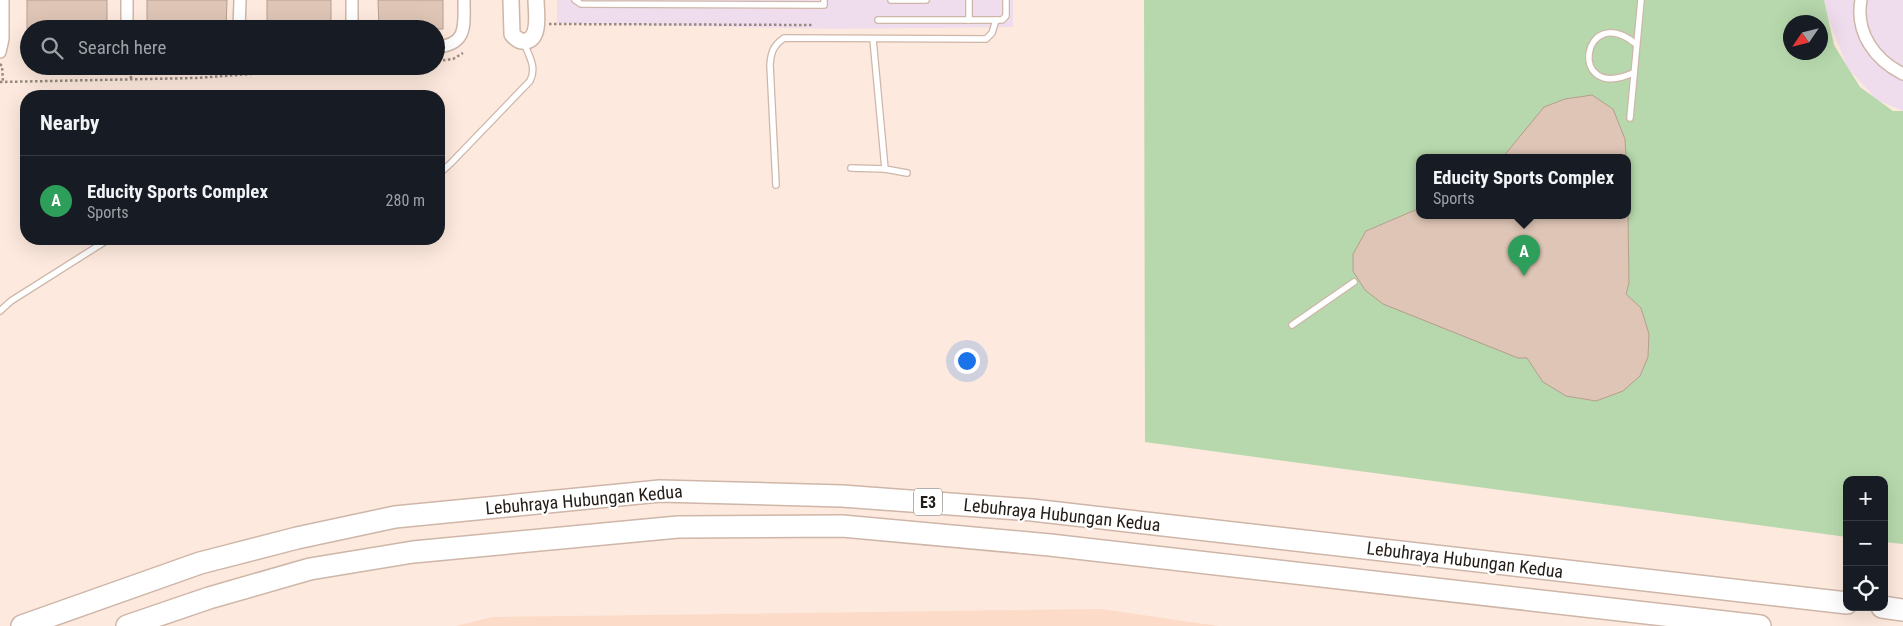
<!DOCTYPE html>
<html lang="en">
<head>
<meta charset="utf-8">
<style>
  body { margin:0; font-family:"Roboto Condensed",sans-serif; background:#242831; color:#f1f3f6 }
  .controls { position:absolute; right:15px; bottom:15px; display:grid; overflow:hidden; border-radius:10px; box-shadow:0 5px 20px #0002 }
  .controls button { width:45px; height:45px; display:grid; place-items:center; padding:0; border:0; border-bottom:1px solid #363941; background:#171b24; color:#f1f3f6; font:25px sans-serif }
  .compass { position:absolute; left:1783px; top:15px; width:45px; height:45px; border-radius:50%; background:#171b24; box-shadow:0 5px 20px #0002; rotate:235deg }
  .you { position:absolute; left:966px; top:360px; width:18px; height:18px; margin:-12px; border:4px solid #fff; border-radius:50%; background:#1a73e8; box-shadow:0 0 0 8px #1a73e833 }
  .badge { display:grid; place-items:center; width:32px; height:32px; border-radius:50%; background:#b45309; color:#fff; font-size:16px; font-weight:700 }
  .pin { position:absolute; translate:-50% -41px; filter:drop-shadow(0 1px 2px #0008) }
  .pin::after { content:''; position:absolute; top:26px; width:18px; height:15px; background:inherit; clip-path:polygon(0 0,100% 0,50% 100%) }
  .popup { position:absolute; left:1416px; top:154px; width:215px; height:65px; box-sizing:border-box; display:grid; place-content:center; border-radius:10px; background:#171b24; filter:drop-shadow(0 1px 4px #0005); font-size:16px; white-space:nowrap; color:#9ea1a6 }
  .popup b { font-size:19px; color:#f1f3f6 }
  .popup::after { content:''; position:absolute; left:50%; top:100%; margin-left:-10px; border:10px solid transparent; border-top-color:#171b24 }
  .list { margin:0; padding:0; list-style:none }
  h2 { display:flex; justify-content:space-between; align-items:center; height:65px; margin:0; padding:0 20px; font-size:21px }
  h2 small { font-size:16px; font-weight:400; color:#9ea1a6 }
  .list li { display:grid; grid-template-columns:32px 1fr auto; gap:15px; align-items:center; box-sizing:border-box; height:90px; padding:0 20px; border-top:1px solid #363941 }
  .list b { display:block; font-size:19px; white-space:nowrap }
  .list p { margin:0; font-size:16px; white-space:nowrap; color:#9ea1a6 }
  .list em { font-size:16px; font-style:normal; color:#9ea1a6 }
  .icon { flex:none; width:28px; height:28px; fill:none; stroke:currentColor; stroke-width:2; stroke-linecap:round; stroke-linejoin:round }
  .map { position:relative; flex:none; width:1903px; height:626px; overflow:hidden }
  .search { position:absolute; background:#171b24; box-shadow:0 5px 20px #0002; left:20px; top:20px; width:425px; height:55px; display:flex; align-items:center; gap:12px; box-sizing:border-box; padding:0 18px; border-radius:28px; color:#9ea1a6; font-size:19px }
  .panel { position:absolute; background:#171b24; box-shadow:0 5px 20px #0002; left:20px; top:90px; width:425px; height:155px; border-radius:20px }
  .map>svg:first-child { display:block }
  .commercial { fill:#efddee }
  .built { fill:#fcdcc8 }
  .green { fill:#b7d8ac; fill-rule:evenodd }
  .building { fill:#dec5b6; stroke:#b59e8f }
  .lines { fill:none; stroke-linecap:round; stroke-linejoin:round }
  .service-casing { stroke:#ceb6a8; stroke-width:8 }
  .minor-casing { stroke:#ceb6a8; stroke-width:14 }
  .tertiary-casing { stroke:#ceb6a8; stroke-width:18 }
  .motorway-casing { stroke:#ceb6a8; stroke-width:24 }
  .path { stroke:#988980; stroke-width:2.5; stroke-dasharray:2.5 2.5; stroke-linecap:butt }
  .service { stroke:#fff; stroke-width:5.5 }
  .minor { stroke:#fff; stroke-width:11 }
  .tertiary { stroke:#fff; stroke-width:15 }
  .motorway { stroke:#fff; stroke-width:21 }
  .labels { text-anchor:middle; stroke-width:4.5; stroke-linejoin:round; paint-order:stroke }
  .shield { fill:#fff; stroke:#66615d; stroke-width:1 }
  .shield-label { font-size:16px; font-weight:bold; fill:#251d17 }
  .street-label { font-size:18px; fill:#251d17; stroke:#fff }
</style>
</head>
<body>
<div class="map">
<svg width="1903" height="626" viewBox="0 0 1903 626">
  <rect width="100%" height="100%" fill="#fde9dd"/>
  <!-- commercial -->
  <g class="commercial">
    <path d="M557,0H1013V27L834,29L557,23Z"/>
    <path d="M1824,0H1903V111L1877,100L1847,67L1827,14Z"/>
  </g>
  <!-- built -->
  <path class="built" d="M1101,609L1218,626H456L492,617Z"/>
  <!-- green -->
  <path class="green" d="M1144,0H1824L1834,45L1860,87L1893,111H1903V544L1884,542V480H1847V537L1145,442ZM1790,22H1820V52H1790ZM1420,157H1628V215H1420Z"/>
  <!-- building -->
  <g class="building">
    <rect x="27" y="0" width="80" height="29"/>
    <path d="M147,0H227L226,29H147Z"/>
    <rect x="267" y="0" width="64" height="29"/>
    <path d="M378,0H443V29H379Z"/>
    <path d="M1592,95L1613,109L1625,139L1626,157H1503L1544,107L1565,99Z"/>
    <path d="M1420,208V215H1628L1629,283L1626,294L1641,308L1649,334L1648,357L1640,376L1623,391L1596,401L1566,396L1543,382L1527,358H1518L1383,304L1365,290L1353,271V254L1366,231Z"/>
  </g>
  <g class="lines">
    <!-- service casing -->
    <g class="service-casing">
      <g id="service">
        <path d="M575,0L581,4L824,5V0"/>
        <path d="M891,0H926"/>
        <path d="M878,20H1002L1006,16V0"/>
        <path d="M969,20V0"/>
        <path d="M873,39L885,169"/>
        <path d="M1633,73C1566,103 1582,0 1636,44"/>
        <path d="M1630,118L1641,0"/>
        <path d="M851,168L885,169L907,173"/>
        <path d="M439,174L451,163L530,81C537,67 529,56 524,43"/>
        <path d="M776,185L770,65C771,52 773,46 784,38L986,39L992,33L996,20"/>
        <path d="M0,311L11,301L109,239"/>
        <path d="M1292,325L1354,282"/>
      </g>
    </g>
    <!-- minor casing -->
    <g class="minor-casing">
      <g id="minor">
        <path d="M127,0V29"/>
        <path d="M352,0V29"/>
        <path d="M1861,0C1855,33 1875,60 1903,74"/>
        <path d="M239,29L240,0"/>
        <path d="M436,47C468,45 464,25 464,0"/>
        <path d="M0,52L3,39V0"/>
      </g>
    </g>
    <!-- tertiary casing -->
    <g class="tertiary-casing">
      <path id="tertiary" d="M511,0L512,34C515,38 520,42 526,41C541,38 536,11 536,0"/>
    </g>
    <!-- motorway casing -->
    <g class="motorway-casing">
      <g id="motorway">
        <path d="M1882,607L1903,610"/>
        <path d="M22,626L200,563L297,538L395,517L660,491L842,496L1032,510L1847,603"/>
        <path d="M127,626L209,598L310,569L413,552L678,527L842,526L1050,545L1760,626"/>
      </g>
    </g>
    <!-- path -->
    <g class="path">
      <path d="M549,24L814,25"/>
      <path d="M438,61L453,59L463,53"/>
      <path d="M0,64L2,66L3,82"/>
      <path d="M130,66L131,79"/>
      <path d="M250,74V66"/>
      <path d="M0,82L196,78L360,66"/>
    </g>
    <!-- service -->
    <use href="#service" class="service"/>
    <!-- minor -->
    <use href="#minor" class="minor"/>
    <!-- tertiary -->
    <use href="#tertiary" class="tertiary"/>
    <!-- motorway -->
    <use href="#motorway" class="motorway"/>
  </g>
  <g class="labels">
    <!-- shield labels -->
    <rect class="shield" x="914" y="488.5" width="28" height="27" rx="4"/>
    <g class="shield-label">
      <text x="928" y="508">E3</text>
    </g>
    <!-- street labels -->
    <g class="street-label">
      <text transform="translate(584 500) rotate(-5)" y="6">Lebuhraya Hubungan Kedua</text>
      <text transform="translate(1062 515) rotate(6)" y="6">Lebuhraya Hubungan Kedua</text>
      <text transform="translate(1465 560) rotate(7)" y="6">Lebuhraya Hubungan Kedua</text>
    </g>
  </g>
</svg>
<div class="controls">
<button>+</button>
<button>−</button>
<button><svg class="icon" aria-label="locate" viewBox="0 0 24 24"><circle cx="12" cy="12" r="6"/><path d="M12 2v4M12 18v4M2 12h4M18 12h4"/></svg></button>
</div>
<svg class="compass" viewBox="-18 -18 36 36"><path d="M0-13l5 13h-10z" fill="#e53935"/><path d="M0 13l5-13h-10z" fill="#9ea1a6"/></svg>
<div class="you"></div>
<div class="pin badge" style="left:1524px;top:276px;background:#2e9e5b">A</div>
<div class="popup"><b>Educity Sports Complex</b>Sports</div>
<div class="search"><svg class="icon" aria-label="search" viewBox="0 0 24 24"><circle cx="10" cy="10" r="6"/><path d="M15 15l6 6"/></svg>Search here</div>
<section class="panel">
<h2>Nearby<small></small></h2>
<ul class="list">
<li><span class="badge" style="background:#2e9e5b">A</span><div><b>Educity Sports Complex</b><p>Sports</p></div><em>280 m</em></li>
</ul>
</section>
</div>
</body>
</html>
